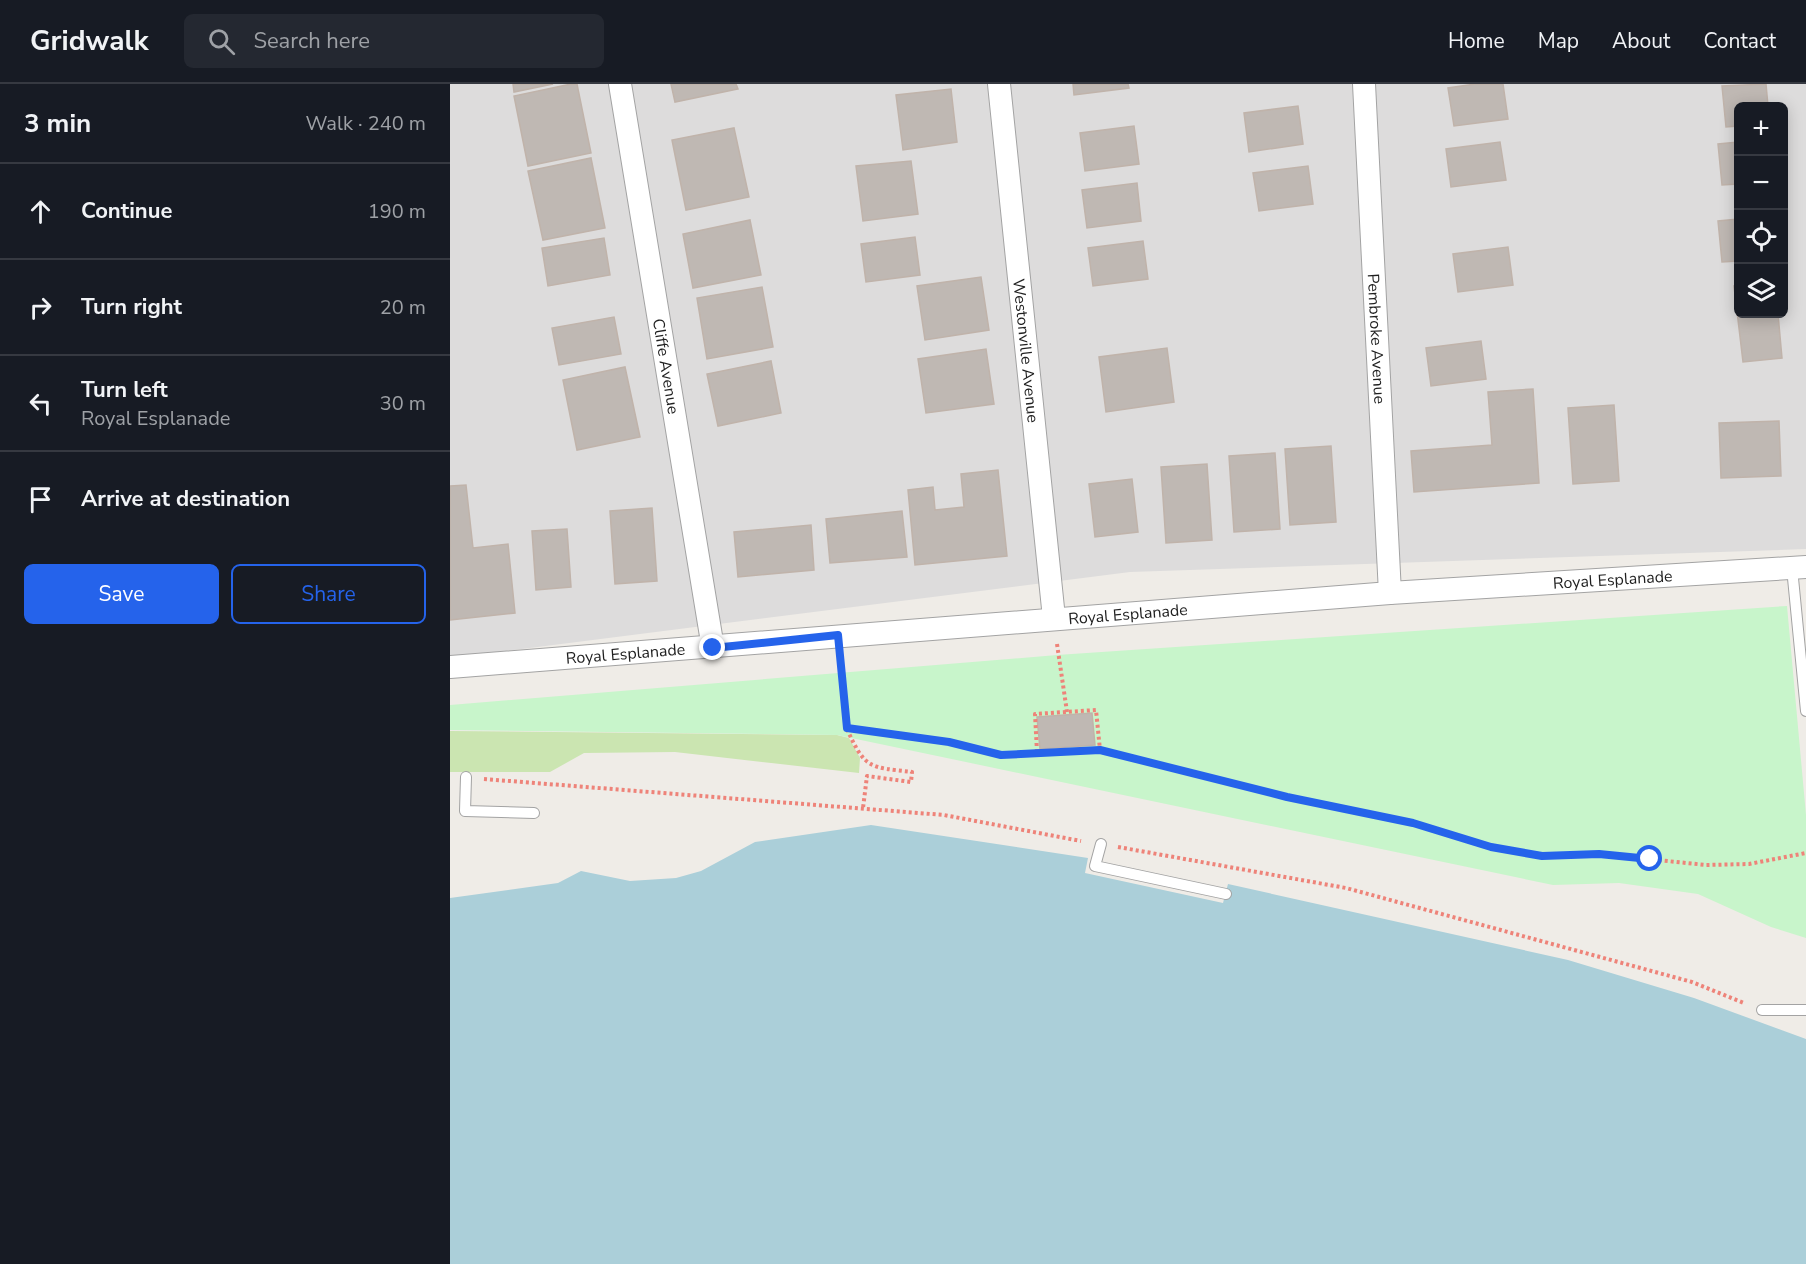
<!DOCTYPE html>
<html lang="en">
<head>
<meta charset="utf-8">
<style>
  body { margin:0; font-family:"Nunito Sans",sans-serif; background:#242831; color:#f1f3f6 }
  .controls { position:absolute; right:18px; top:18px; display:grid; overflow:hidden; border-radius:9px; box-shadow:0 3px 15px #0003 }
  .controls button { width:54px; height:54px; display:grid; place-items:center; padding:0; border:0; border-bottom:2px solid #363941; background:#171b24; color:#f1f3f6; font:30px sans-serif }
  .stop { position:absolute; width:18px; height:18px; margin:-14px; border:4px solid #2563eb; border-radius:50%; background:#fff }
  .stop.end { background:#2563eb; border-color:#fff; box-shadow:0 2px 6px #0008 }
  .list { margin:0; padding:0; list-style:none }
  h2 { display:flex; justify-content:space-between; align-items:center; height:78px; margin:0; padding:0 24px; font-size:26px }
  h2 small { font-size:20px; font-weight:400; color:#9ea1a6 }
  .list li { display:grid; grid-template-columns:39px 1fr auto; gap:18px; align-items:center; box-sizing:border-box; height:96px; padding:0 24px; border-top:2px solid #363941 }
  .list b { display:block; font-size:22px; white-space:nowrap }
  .list p { margin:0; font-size:20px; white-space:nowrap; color:#9ea1a6 }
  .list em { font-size:20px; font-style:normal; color:#9ea1a6 }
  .actions { display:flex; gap:12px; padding:18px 24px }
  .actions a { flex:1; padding:14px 0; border:2px solid #2563eb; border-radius:9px; text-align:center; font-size:21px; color:#2563eb }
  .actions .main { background:#2563eb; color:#fff }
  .icon { flex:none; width:33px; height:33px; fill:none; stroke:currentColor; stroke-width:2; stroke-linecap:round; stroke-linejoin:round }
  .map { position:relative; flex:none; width:1356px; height:1180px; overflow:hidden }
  header { display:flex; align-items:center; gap:36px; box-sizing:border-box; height:84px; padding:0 30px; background:#171b24; border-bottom:2px solid #363941 }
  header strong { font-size:28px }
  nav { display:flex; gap:33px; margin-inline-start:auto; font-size:21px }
  .search { width:420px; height:54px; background:#242831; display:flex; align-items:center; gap:15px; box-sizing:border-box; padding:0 21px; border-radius:9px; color:#9ea1a6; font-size:22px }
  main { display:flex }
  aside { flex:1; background:#171b24 }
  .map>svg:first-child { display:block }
  .residential { fill:#dddcdc; fill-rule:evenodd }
  .grass { fill:#cbe5b1 }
  .park { fill:#c8f5cb }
  .water { fill:#abcfd9 }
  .building { fill:#bfb8b3; stroke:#c0b3aa; stroke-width:1.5 }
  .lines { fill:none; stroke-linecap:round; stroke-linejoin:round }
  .lane-casing { stroke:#a3a3a3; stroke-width:12 }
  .street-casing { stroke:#a3a3a3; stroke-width:24 }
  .path { stroke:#ee8379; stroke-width:4; stroke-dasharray:3 3; stroke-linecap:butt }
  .lane { stroke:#fff; stroke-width:10 }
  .street { stroke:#fff; stroke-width:22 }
  .route { stroke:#2563eb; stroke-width:8 }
  .labels { text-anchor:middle; stroke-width:6; stroke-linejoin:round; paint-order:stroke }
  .street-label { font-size:16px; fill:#1f1f1f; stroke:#fff }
</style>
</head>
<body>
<header>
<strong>Gridwalk</strong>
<div class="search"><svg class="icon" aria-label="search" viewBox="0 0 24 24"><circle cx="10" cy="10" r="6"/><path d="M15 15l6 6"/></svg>Search here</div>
<nav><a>Home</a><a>Map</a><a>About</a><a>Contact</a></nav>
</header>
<main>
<aside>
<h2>3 min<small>Walk · 240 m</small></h2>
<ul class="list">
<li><svg class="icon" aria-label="ahead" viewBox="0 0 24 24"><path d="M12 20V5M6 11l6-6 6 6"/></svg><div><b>Continue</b></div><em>190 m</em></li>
<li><svg class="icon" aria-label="right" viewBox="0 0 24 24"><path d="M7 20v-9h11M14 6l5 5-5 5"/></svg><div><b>Turn right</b></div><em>20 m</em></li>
<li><svg class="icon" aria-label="left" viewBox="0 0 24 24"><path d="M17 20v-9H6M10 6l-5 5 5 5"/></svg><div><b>Turn left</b><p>Royal Esplanade</p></div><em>30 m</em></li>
<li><svg class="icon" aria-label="arrive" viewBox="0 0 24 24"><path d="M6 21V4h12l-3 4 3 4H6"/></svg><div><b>Arrive at destination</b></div></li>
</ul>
<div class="actions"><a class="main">Save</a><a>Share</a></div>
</aside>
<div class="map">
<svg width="1356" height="1180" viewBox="0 0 1356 1180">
  <rect width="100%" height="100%" fill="#efece7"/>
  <!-- residential -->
  <path class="residential" d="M0,0H1356V465L680,488L0,574ZM1288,22H1334V230H1288Z"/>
  <!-- grass -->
  <path class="grass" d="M0,647L387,651L399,654L410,674L409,689L225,668L134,669L100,688H0Z"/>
  <!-- park -->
  <path class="park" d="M1337,522L1356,731V854L1321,843L1248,810L1169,799L1103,801L387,651L0,646V621L607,571Z"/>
  <!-- water -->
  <path class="water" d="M421,741L638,774L635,789L773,819L778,800L1118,876L1244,914L1356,955V1180H0V814L108,799L131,787L180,797L226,794L251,787L305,758Z"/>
  <!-- building -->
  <g class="building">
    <path d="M63,0H103L64,8Z"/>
    <path d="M121,0H127L141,69L78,82L64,12Z"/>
    <path d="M221,0H286L288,5L225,18Z"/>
    <path d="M623,0H678L679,4L624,11Z"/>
    <path d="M1025,0H1053L1058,35L1004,42L998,4Z"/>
    <path d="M1316,0L1318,22H1288V42L1276,43L1272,2Z"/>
    <path d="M501,5L507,58L453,66L446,11Z"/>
    <path d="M848,22L853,60L799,68L794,29Z"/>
    <path d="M684,42L689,80L635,87L630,49Z"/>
    <path d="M284,44L299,113L236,126L222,56Z"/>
    <path d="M1050,58L1056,96L1001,103L996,65Z"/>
    <path d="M1288,58V100L1272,101L1268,60Z"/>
    <path d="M141,74L155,144L93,156L78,87Z"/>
    <path d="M461,77L468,130L413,137L406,82Z"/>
    <path d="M858,82L863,120L809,127L803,89Z"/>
    <path d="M687,99L691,137L637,144L632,106Z"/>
    <path d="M1288,135V177L1272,178L1268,137Z"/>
    <path d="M300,136L311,191L243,204L233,150Z"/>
    <path d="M465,153L470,191L416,198L411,160Z"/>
    <path d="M154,154L160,191L98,202L92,164Z"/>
    <path d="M693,157L698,195L643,202L638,164Z"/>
    <path d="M1058,163L1063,201L1008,208L1003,170Z"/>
    <path d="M531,193L539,246L475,256L467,202Z"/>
    <path d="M1284,202H1288V230H1328L1332,274L1293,278Z"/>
    <path d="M312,203L323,263L257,275L247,214Z"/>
    <path d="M164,233L171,270L109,281L102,244Z"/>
    <path d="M1031,257L1036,295L981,302L976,264Z"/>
    <path d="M717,264L724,318L656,328L649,273Z"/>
    <path d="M536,265L544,320L476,329L468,275Z"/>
    <path d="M321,277L331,329L268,342L257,290Z"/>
    <path d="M175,283L190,353L127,366L113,296Z"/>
    <path d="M1083,305L1089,399L964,408L961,367L1042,361L1038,308Z"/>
    <path d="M1164,321L1169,397L1123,400L1118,324Z"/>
    <path d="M1329,337L1331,392L1271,394L1269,339Z"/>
    <path d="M881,362L886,438L840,441L835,365Z"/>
    <path d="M825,369L830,445L784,448L779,372Z"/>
    <path d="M757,380L762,456L716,459L711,383Z"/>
    <path d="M548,386L557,472L465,481L458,406L483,403L485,426L514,423L511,390Z"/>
    <path d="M682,395L688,448L645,453L639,400Z"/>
    <path d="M16,401L23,464L58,460L65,529L0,536V402Z"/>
    <path d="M202,424L207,497L165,500L160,427Z"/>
    <path d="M452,427L457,473L380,479L376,435Z"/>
    <path d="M361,441L364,486L288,493L284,448Z"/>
    <path d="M117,445L121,503L86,506L82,447Z"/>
    <path d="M642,629L645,661L590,665L587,633Z"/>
  </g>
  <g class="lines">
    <!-- lane casing -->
    <g class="lane-casing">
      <g id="lane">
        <path d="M1342,484L1356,627"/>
        <path d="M16,693L15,727L84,729"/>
        <path d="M651,760L645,782L776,810"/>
        <path d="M1312,926H1356"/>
      </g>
    </g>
    <!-- street casing -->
    <g class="street-casing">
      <g id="street">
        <path id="s1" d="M170,0L263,564"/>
        <path id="s2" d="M549,0L604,534"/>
        <path id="s3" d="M914,0L940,509"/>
        <path id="s4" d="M0,583L940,509L1356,483"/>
      </g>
    </g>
    <!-- path -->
    <g class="path">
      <path d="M607,560L617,628"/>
      <path d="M390,578L397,644L499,658L551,671L650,666L837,713L963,739L1041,763L1092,772L1149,770L1256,781L1299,780L1356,769"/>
      <path d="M397,645C415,685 419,683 462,688L461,698L417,692L413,724"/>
      <path d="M587,668L585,630L646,626L650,666"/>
      <path d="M34,695L494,731L631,757"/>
      <path d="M668,763L896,804L1242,898L1294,919"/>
    </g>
    <!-- lane -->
    <use href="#lane" class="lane"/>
    <!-- street -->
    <use href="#street" class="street"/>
  </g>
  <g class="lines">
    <!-- route -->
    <path class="route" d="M263,564L388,551L397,644L499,658L551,671L650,666L837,713L963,739L1041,763L1092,772L1149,770L1200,775"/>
  </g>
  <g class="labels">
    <!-- street labels -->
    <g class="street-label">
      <text dy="6" stroke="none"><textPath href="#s3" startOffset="255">Pembroke Avenue</textPath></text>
      <text dy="6" stroke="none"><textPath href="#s2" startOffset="268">Westonville Avenue</textPath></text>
      <text dy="6" stroke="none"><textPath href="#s1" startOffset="286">Cliffe Avenue</textPath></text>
      <text dy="6" stroke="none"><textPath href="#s4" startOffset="1166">Royal Esplanade</textPath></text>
      <text dy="6" stroke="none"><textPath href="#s4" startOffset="680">Royal Esplanade</textPath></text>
      <text dy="6" stroke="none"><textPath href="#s4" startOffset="176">Royal Esplanade</textPath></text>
    </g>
  </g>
</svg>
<div class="controls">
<button>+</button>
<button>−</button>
<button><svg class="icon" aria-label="locate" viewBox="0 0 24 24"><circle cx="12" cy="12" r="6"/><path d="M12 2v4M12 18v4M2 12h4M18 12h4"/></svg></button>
<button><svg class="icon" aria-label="layers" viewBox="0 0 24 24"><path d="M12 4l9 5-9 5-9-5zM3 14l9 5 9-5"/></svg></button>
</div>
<div class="stop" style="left:1200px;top:775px"></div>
<div class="stop end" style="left:263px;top:564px"></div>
</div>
</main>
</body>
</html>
